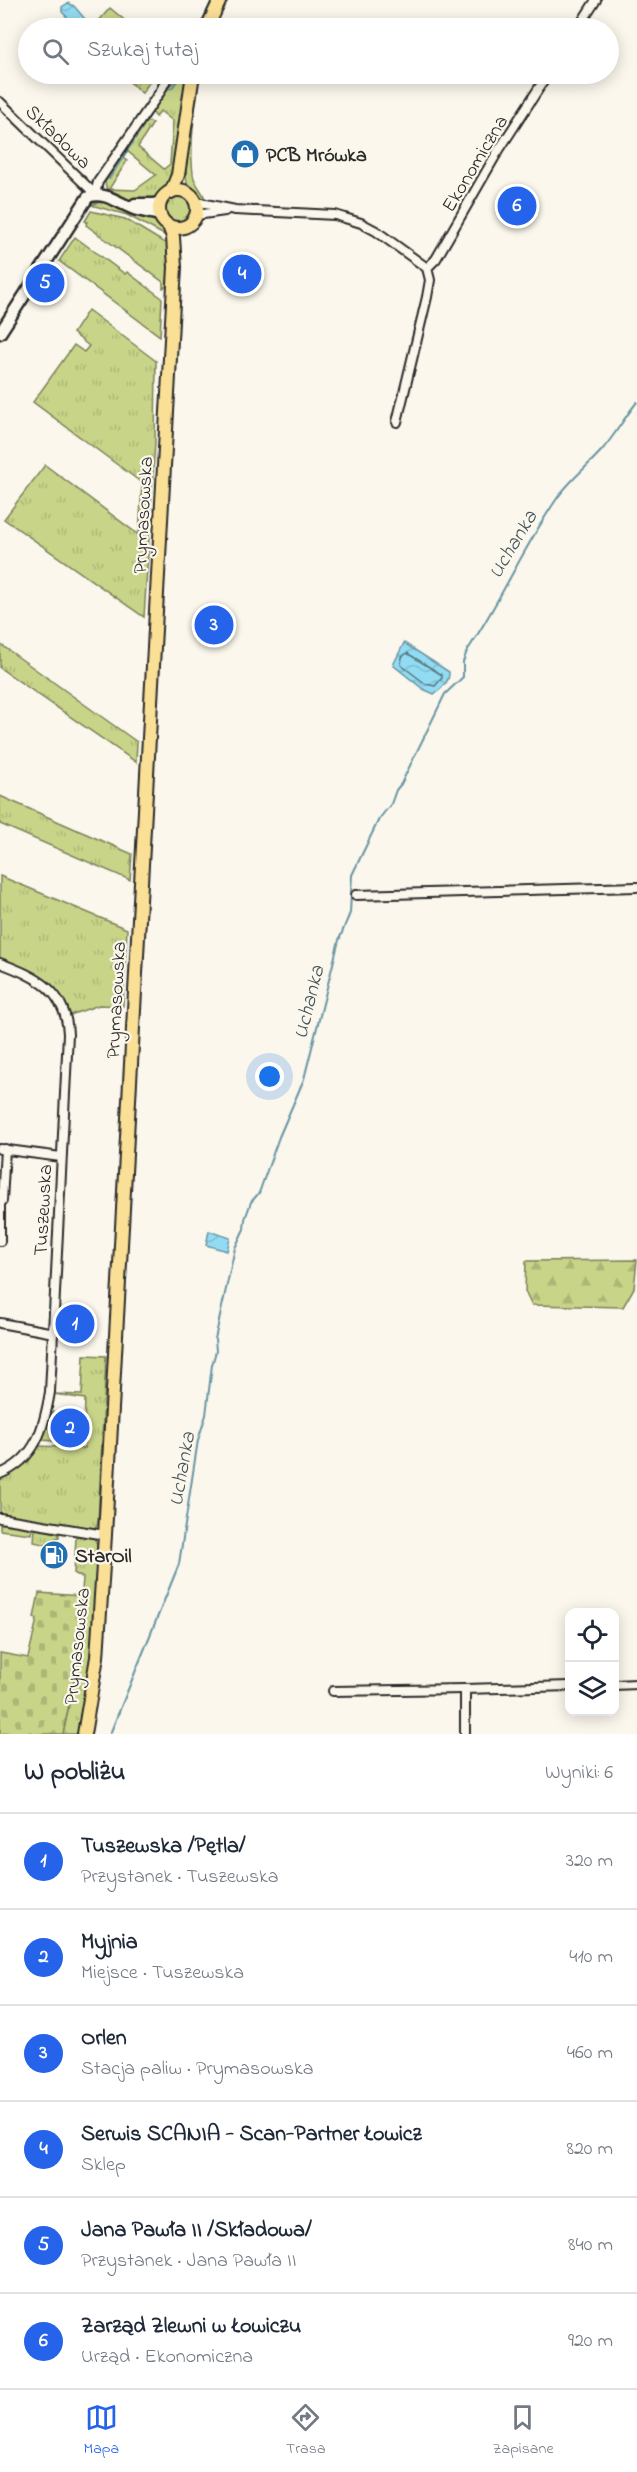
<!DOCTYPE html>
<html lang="pl">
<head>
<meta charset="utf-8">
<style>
  body { margin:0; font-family:"Indie Flower",sans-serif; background:#f2f2f3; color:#1f2937 }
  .controls { position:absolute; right:18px; bottom:18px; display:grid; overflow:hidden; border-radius:12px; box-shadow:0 3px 15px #0003 }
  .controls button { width:54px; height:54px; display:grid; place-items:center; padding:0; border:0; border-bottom:2px solid #e0e1e3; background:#fff; color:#1f2937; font:30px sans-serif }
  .you { position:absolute; left:270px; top:1077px; width:21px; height:21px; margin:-15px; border:4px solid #fff; border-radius:50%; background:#1a73e8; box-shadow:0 0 0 9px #1a73e833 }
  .badge { display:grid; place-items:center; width:39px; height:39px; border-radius:50%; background:#2563eb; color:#fff; font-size:20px; font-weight:700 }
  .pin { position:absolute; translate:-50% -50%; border:3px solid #fff; box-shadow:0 2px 6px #0006 }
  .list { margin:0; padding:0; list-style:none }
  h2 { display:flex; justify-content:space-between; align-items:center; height:78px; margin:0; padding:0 24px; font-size:26px }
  h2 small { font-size:20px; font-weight:400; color:#747a83 }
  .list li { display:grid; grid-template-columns:39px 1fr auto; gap:18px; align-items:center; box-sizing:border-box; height:96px; padding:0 24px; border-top:2px solid #e0e1e3 }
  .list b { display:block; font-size:22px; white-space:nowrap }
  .list p { margin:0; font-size:20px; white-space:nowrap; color:#747a83 }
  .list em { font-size:20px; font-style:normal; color:#747a83 }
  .icon { flex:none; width:33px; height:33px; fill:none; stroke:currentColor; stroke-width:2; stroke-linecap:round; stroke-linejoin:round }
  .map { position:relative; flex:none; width:637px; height:1734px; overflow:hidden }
  .search { position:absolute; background:#fff; box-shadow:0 3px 15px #0003; left:18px; right:18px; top:18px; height:66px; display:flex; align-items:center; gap:15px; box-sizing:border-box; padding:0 21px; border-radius:33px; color:#747a83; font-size:22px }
  .sheet { height:654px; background:#fff }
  nav { display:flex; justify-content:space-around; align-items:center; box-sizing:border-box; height:84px; border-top:2px solid #e0e1e3; background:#fff; font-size:16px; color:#747a83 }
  nav a { display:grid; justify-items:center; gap:3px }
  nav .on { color:#2563eb }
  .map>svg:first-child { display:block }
  .grass { fill:url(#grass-tufts); stroke:#7a805a; stroke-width:1.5 }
  .forest { fill:url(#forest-firs); stroke:#7a805a; stroke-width:1.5 }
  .cemetery { fill:url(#cemetery-stones); stroke:#7a805a; stroke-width:1.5 }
  .water { fill:url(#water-waves); stroke:#6995a3; stroke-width:1.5 }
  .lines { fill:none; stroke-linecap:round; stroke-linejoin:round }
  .shore { stroke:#54727b; stroke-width:1.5 }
  .stream { stroke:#6995a3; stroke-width:2 }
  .street-casing { stroke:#2b2b2b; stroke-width:12 }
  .secondary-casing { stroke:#2b2b2b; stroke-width:15 }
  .primary-casing { stroke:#2b2b2b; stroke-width:16 }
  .street { stroke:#fbf7ec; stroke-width:8 }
  .secondary { stroke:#fbf7ec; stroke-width:10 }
  .primary { stroke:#fadf96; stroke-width:12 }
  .labels { text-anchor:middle; stroke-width:4.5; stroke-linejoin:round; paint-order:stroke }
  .street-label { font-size:20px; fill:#2b2b2b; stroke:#fbf7ec }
  .poi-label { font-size:20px; font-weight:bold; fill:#2b2b2b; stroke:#fbf7ec; text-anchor:start }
  .water-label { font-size:21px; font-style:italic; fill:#45575d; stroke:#fbf7ec }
</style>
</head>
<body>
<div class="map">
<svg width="637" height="1734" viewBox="0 0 637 1734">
  <defs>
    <pattern id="grass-tufts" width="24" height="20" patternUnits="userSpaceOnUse" patternTransform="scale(1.5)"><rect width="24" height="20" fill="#c8d588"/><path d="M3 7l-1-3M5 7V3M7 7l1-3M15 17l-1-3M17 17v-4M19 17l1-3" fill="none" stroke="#acb776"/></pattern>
    <pattern id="forest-firs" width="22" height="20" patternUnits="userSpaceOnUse" patternTransform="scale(1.5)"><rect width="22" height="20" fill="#c8d588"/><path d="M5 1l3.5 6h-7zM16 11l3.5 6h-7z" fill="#acb776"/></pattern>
    <pattern id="cemetery-stones" width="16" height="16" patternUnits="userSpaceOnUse" patternTransform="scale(1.5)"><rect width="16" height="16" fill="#c8d588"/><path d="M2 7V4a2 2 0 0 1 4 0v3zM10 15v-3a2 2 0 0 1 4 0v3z" fill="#acb776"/></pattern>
    <pattern id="water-waves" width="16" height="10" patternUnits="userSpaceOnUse" patternTransform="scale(1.5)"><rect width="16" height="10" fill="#92dcf3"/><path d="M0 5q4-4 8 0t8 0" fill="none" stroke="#7ebdd0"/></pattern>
  </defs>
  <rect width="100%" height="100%" fill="#fbf7ec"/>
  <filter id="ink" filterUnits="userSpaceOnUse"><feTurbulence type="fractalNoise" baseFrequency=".0167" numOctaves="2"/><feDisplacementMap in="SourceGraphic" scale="12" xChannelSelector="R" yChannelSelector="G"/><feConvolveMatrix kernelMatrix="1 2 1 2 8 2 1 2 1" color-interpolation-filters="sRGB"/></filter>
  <g filter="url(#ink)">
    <!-- grass -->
    <g class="grass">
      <path d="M110,8L134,28H101L96,24Z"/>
      <path d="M125,74H155L142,93L123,76Z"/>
      <path d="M176,74H188L182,103L175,174L169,188L157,199L135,202L111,194L106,187L105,182L121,157L127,161L109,189L135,190L156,175L126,150L144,121L153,123L138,147L164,169L170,164L173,121L160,111L156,117L151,111C155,104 159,96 165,90C169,84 174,84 178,77Z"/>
      <path d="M199,75C196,107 189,141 193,174C194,185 205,192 206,203C199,200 189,191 187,183C183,166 191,89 199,75Z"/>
      <circle cx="179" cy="209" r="14"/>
      <path d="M103,201C125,207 162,211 168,237L127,215L91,205Z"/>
      <path d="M91,211L125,219L163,242L170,243L167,286L163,288V282L86,225L87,222L85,221Z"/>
      <path d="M75,237L125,274L127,272L162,298L160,336L59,261Z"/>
      <path d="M88,310L156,361L155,442L144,617L4,519L45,465L139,535L142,483L33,402L74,345L84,352L89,346L73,333Z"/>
      <path d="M0,644L137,742L136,762L0,668Z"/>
      <path d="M0,796L132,854L130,880L0,824Z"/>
      <path d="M0,876L127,929L123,1006L99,1005L70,1015C57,982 31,971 0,959Z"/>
      <path d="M84,1355L106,1356L98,1524L93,1530L0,1515V1477L21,1466L39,1446L85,1448V1440L80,1439L84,1426L85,1399L54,1394L82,1395Z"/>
      <path d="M54,1412L65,1435L64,1442L42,1440L50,1414Z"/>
      <path d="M0,1523L29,1526L32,1529L31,1534L0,1530Z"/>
      <path d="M38,1528L59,1534V1537L52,1540L48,1545L34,1542L35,1529Z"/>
      <path d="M78,1535L94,1538L97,1544L93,1642L78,1734H63C75,1682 79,1631 83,1578L74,1573L76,1537Z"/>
    </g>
    <!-- forest -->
    <path class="forest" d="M637,1260L634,1288L623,1307L532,1305L525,1291L526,1261Z"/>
    <!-- cemetery -->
    <path class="cemetery" d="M39,1593L81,1596L75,1675L63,1734H0V1653L28,1658L37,1619L34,1618Z"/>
    <!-- water -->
    <g class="water">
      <path d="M68,3L74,6L85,19L78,28L62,12V7Z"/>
      <path d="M404,643L449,672C450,681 441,690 434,694L423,689L393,665Z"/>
      <path d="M209,1231L230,1238L227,1251L206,1245Z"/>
    </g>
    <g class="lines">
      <!-- shore -->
      <path class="shore" d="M407,653L442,675V678L435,686L426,684L401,665L402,657Z"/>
      <!-- stream -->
      <g class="stream">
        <path d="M199,28L212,0"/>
        <path d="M109,179L167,89L172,88L180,77L179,74"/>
        <path d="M110,1734L179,1564L198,1440L206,1415L212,1365L216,1351L215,1339L235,1248L244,1229L245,1219L251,1202L259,1193L279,1137L304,1079L339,940L350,913L352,875L379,819L391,804L396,790L401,784L445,694L463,677V662L467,651C500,602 524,546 558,497C571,479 587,467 602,450C615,435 624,418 637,402"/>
      </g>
      <!-- street casing -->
      <g class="street-casing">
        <g id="street">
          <path d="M578,28L596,0"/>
          <path d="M0,102L95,194"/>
          <path d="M95,194L98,182L160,92L169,74"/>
          <path d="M196,202L235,210L335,215L361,223L376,231L427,268L430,280L427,297L397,422"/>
          <path d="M196,215L225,211"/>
          <path d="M427,268L436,259L497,153L548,74"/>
          <path d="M356,895L637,887"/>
          <path d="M0,963C37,977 66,990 68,1034L50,1392C44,1428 36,1459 0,1474"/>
          <path d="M0,1149L61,1157"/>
          <path d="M0,1201V1241"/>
          <path d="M2,1201L5,1149"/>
          <path d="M0,1323L54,1333"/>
          <path d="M0,1518L105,1535"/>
          <path d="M614,1685L637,1684"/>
          <path d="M333,1691L465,1689"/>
          <path d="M465,1734V1689L570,1686"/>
        </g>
      </g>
      <!-- secondary casing -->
      <g class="secondary-casing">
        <g id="secondary">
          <path d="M135,204H153L161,202"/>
          <path d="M0,333L88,197C105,190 121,205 137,210C145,212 153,213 160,215"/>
        </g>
      </g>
      <!-- primary casing -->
      <g class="primary-casing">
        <g id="primary">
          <path d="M207,28L220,0"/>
          <circle cx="178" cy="209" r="19"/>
          <path d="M171,192L178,175L193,74"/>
          <path d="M84,1734L97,1657L105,1535L175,267L173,237L169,226"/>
        </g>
      </g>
      <!-- street -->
      <use href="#street" class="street"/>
      <!-- secondary -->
      <use href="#secondary" class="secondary"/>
      <!-- primary -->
      <use href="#primary" class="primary"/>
    </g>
  </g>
  <!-- icons -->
  <defs>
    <g id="shop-disc" transform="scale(1.5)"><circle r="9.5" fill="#1f6fb2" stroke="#fbf7ec"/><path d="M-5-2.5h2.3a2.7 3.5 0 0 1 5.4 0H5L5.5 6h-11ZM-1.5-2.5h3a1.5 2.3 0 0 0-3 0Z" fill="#fff"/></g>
    <g id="fuel-disc" transform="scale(1.5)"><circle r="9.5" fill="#1f6fb2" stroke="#fbf7ec"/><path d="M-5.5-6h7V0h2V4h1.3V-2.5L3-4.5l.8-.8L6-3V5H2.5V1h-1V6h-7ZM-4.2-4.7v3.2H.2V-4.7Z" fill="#fff"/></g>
  </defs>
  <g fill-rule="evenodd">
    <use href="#shop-disc" x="245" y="154"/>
    <use href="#fuel-disc" x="54" y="1555"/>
  </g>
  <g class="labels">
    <!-- street labels -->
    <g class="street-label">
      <text transform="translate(59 136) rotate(44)" y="7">Składowa</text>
      <text transform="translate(474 163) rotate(-59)" y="7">Ekonomiczna</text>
      <text transform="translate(142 515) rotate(-87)" y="7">Prymasowska</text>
      <text transform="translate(115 1000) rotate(-87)" y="7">Prymasowska</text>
      <text transform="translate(42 1210) rotate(-87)" y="7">Tuszewska</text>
      <text transform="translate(76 1646) rotate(-84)" y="7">Prymasowska</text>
    </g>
    <!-- poi labels -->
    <g class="poi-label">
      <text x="266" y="161">PCB Mrówka</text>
      <text x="75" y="1562">StarOil</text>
    </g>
    <!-- water labels -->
    <g class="water-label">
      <text transform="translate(512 544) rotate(-59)" y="7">Uchanka</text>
      <text transform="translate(308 1002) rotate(-76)" y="7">Uchanka</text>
      <text transform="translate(181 1469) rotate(-80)" y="7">Uchanka</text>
    </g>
  </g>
</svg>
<div class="controls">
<button><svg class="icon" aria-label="locate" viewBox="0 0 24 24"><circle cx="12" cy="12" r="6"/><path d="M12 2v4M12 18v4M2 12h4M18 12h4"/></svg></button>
<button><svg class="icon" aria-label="layers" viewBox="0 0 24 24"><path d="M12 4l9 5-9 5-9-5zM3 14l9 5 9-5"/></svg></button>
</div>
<div class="you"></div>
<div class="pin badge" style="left:75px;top:1324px">1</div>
<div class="pin badge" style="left:70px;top:1428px">2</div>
<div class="pin badge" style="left:214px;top:625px">3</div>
<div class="pin badge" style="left:242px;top:274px">4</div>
<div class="pin badge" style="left:45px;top:283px">5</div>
<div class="pin badge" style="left:517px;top:206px">6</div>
<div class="search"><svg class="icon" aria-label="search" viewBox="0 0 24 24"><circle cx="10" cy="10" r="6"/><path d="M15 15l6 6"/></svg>Szukaj tutaj</div>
</div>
<section class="sheet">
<h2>W pobliżu<small>Wyniki: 6</small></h2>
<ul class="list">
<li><span class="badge">1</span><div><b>Tuszewska /Pętla/</b><p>Przystanek · Tuszewska</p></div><em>320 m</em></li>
<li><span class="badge">2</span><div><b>Myjnia</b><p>Miejsce · Tuszewska</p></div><em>410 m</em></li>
<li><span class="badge">3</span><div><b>Orlen</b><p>Stacja paliw · Prymasowska</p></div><em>460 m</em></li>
<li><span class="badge">4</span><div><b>Serwis SCANIA - Scan-Partner Łowicz</b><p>Sklep</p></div><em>820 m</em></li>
<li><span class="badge">5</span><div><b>Jana Pawła II /Składowa/</b><p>Przystanek · Jana Pawła II</p></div><em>840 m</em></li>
<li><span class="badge">6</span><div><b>Zarząd Zlewni w Łowiczu</b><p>Urząd · Ekonomiczna</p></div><em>920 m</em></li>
</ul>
</section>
<nav>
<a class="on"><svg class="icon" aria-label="map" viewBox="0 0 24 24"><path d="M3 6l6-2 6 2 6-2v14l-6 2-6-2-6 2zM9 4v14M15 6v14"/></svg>Mapa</a>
<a><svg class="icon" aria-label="directions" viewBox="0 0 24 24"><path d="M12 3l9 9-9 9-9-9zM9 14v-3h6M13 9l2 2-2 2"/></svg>Trasa</a>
<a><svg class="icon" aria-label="saved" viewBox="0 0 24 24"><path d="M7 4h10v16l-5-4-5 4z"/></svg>Zapisane</a>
</nav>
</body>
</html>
